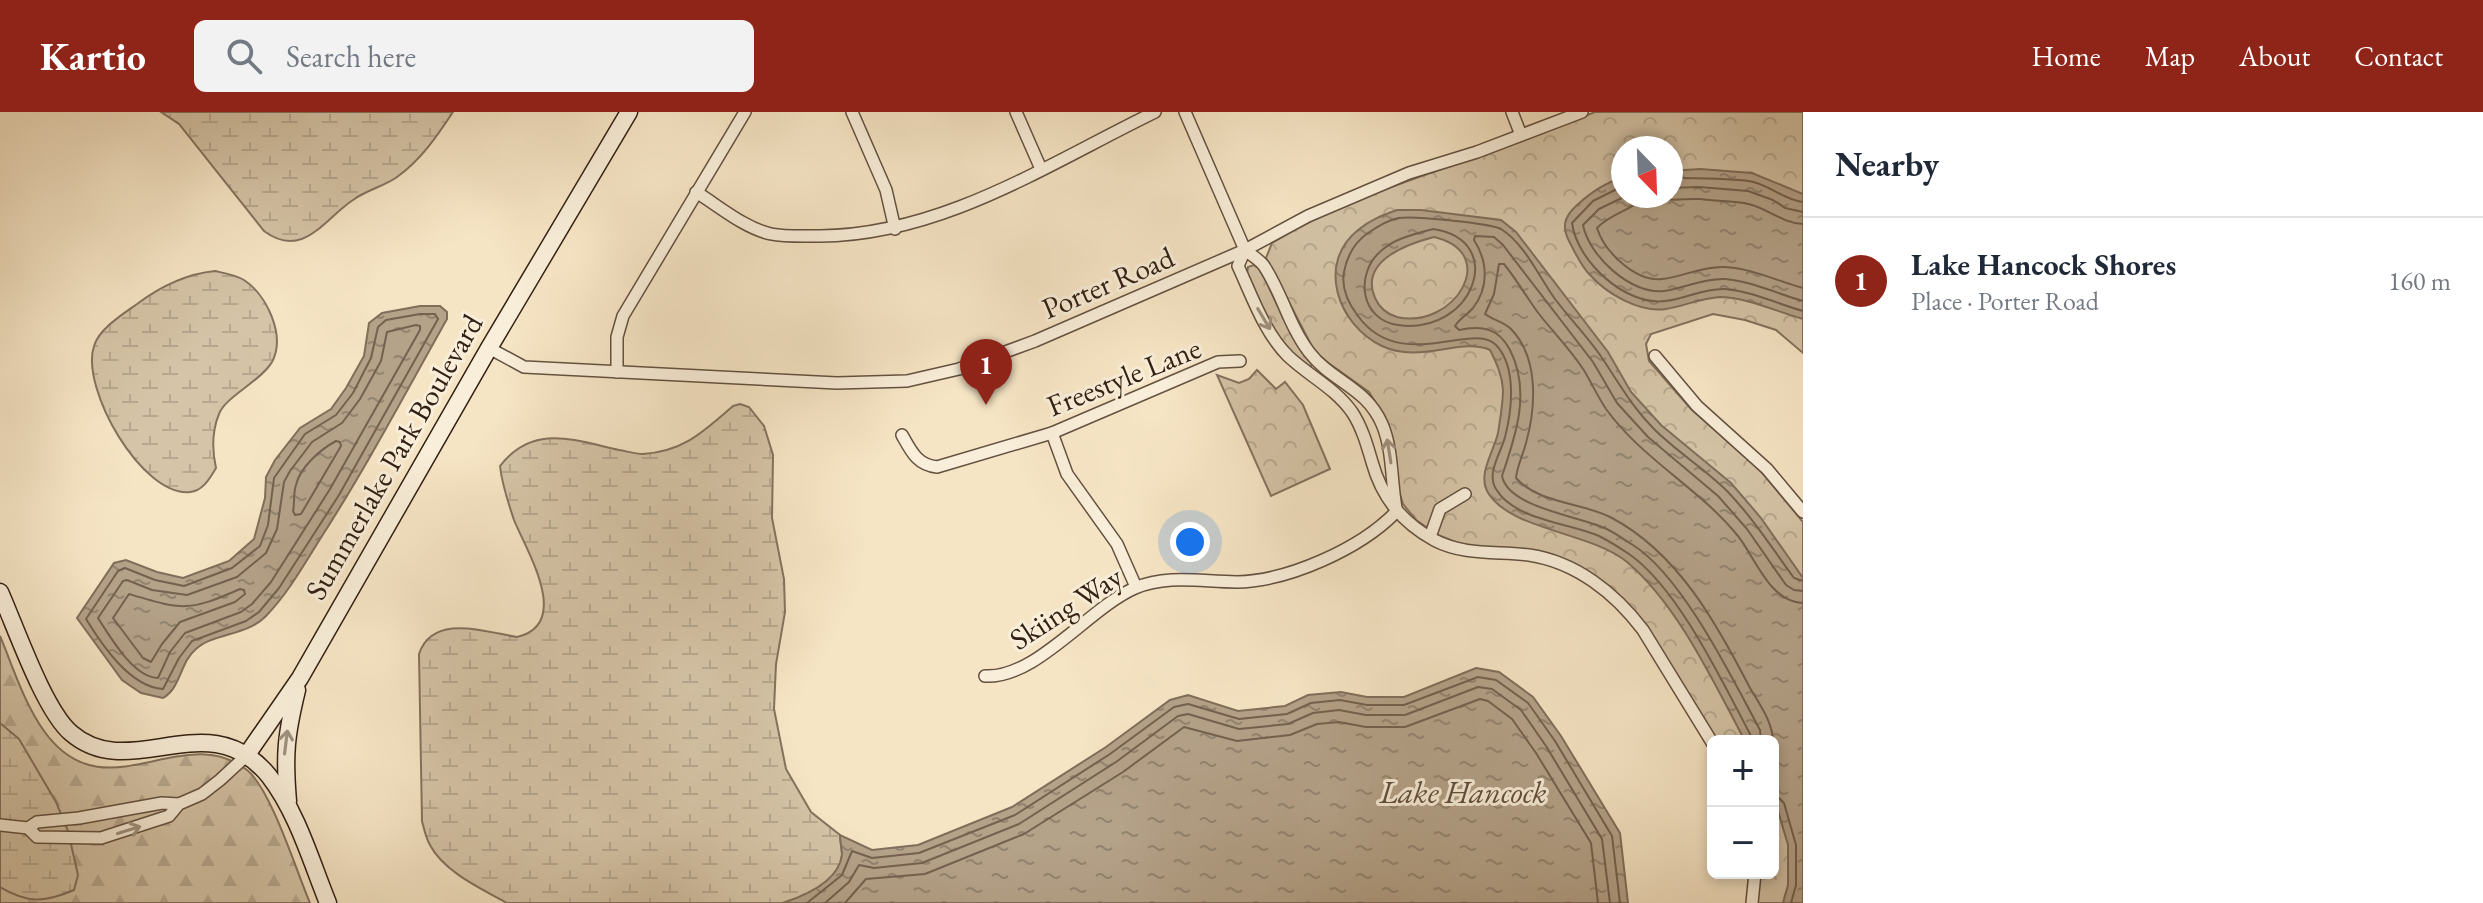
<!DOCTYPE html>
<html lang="en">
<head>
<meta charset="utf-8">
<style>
  body { margin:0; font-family:"EB Garamond",serif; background:#f2f2f3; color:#1f2937 }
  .controls { position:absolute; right:24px; bottom:24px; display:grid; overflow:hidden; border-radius:12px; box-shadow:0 4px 12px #0003 }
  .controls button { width:72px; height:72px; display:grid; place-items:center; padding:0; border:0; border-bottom:2px solid #e0e1e3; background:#fff; color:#1f2937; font:40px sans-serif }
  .compass { position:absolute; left:1611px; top:24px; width:72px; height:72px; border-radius:50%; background:#fff; box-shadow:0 4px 12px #0003; rotate:157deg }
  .you { position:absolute; left:1190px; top:430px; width:28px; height:28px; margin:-20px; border:6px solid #fff; border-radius:50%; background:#1a73e8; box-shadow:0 0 0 12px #1a73e833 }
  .badge { display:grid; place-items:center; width:52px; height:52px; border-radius:50%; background:#8f2418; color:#fff; font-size:26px; font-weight:700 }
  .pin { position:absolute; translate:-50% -66px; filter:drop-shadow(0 2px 4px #0008) }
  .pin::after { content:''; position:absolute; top:42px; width:28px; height:24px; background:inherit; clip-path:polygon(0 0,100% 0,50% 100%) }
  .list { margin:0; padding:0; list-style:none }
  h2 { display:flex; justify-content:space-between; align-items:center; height:104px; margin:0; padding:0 32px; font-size:34px }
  h2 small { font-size:26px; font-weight:400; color:#747a83 }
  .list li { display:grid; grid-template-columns:52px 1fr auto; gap:24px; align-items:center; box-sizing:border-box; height:128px; padding:0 32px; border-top:2px solid #e0e1e3 }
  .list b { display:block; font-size:30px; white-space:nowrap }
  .list p { margin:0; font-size:26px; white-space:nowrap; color:#747a83 }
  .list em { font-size:26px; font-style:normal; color:#747a83 }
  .icon { flex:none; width:44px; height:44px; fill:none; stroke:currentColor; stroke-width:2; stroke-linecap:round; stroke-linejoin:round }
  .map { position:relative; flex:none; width:1803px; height:791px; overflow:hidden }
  header { display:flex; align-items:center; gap:48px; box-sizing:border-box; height:112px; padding:0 40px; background:#8f2418; color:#fff }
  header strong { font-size:38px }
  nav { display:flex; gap:44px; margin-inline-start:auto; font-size:28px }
  .search { width:560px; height:72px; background:#f2f2f3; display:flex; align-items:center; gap:20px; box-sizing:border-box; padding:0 28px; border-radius:12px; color:#747a83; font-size:30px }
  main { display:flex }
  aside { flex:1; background:#fff }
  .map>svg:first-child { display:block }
  .forest { fill:url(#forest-firs); stroke:#84725e; stroke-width:2 }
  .wetland { fill:url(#wetland-marsh); stroke:#84725e; stroke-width:2 }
  .park { fill:url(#park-crowns); stroke:#84725e; stroke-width:2; fill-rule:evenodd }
  .water { fill:url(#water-ripples); stroke:#806e5a; stroke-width:2; fill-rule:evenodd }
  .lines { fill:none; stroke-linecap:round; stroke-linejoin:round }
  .shore { stroke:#74614e; stroke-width:2 }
  .street-casing { stroke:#645140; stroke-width:14 }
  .secondary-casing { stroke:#332014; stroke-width:19 }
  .street { stroke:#f9eed9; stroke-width:11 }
  .secondary { stroke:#f9eed9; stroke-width:16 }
  .oneway { stroke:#a09180 }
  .labels { text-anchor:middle; stroke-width:6; stroke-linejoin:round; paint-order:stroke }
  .street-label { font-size:30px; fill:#332014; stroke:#f9eed9 }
  .water-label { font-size:32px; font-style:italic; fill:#604e3d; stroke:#f9eed9 }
</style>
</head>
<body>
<header>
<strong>Kartio</strong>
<div class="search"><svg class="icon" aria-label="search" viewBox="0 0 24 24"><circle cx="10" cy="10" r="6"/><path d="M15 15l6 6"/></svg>Search here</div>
<nav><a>Home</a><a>Map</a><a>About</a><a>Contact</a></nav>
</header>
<main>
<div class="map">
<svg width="1803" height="791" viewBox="0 0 1803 791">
  <defs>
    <pattern id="forest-firs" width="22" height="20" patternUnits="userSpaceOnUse" patternTransform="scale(2)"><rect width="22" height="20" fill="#d5c4a7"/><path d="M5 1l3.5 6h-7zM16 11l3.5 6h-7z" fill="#b7a88f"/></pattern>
    <pattern id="wetland-marsh" width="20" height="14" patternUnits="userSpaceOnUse" patternTransform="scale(2)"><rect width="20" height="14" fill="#d5c4a7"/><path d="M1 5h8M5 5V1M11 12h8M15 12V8" fill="none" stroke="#b7a88f"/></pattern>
    <pattern id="park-crowns" width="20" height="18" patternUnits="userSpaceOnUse" patternTransform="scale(2)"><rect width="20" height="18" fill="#d5c4a7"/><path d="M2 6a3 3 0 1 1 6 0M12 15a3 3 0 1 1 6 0" fill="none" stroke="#b7a88f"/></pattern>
    <pattern id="water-ripples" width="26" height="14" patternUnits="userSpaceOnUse" patternTransform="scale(2)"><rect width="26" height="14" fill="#b4a289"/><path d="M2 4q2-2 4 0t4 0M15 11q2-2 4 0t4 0" fill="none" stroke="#93846f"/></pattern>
  </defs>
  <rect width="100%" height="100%" fill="#f6e5c5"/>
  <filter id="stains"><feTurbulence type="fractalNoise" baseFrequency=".0025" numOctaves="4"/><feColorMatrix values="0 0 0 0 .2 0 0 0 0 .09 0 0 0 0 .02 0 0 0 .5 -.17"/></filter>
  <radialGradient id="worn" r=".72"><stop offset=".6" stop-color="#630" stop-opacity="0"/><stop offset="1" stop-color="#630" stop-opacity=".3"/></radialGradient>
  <!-- forest -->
  <path class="forest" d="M0,524C13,555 24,591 44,619C105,704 181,607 247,658C271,677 297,761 310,791H0Z"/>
  <!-- wetland -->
  <g class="wetland">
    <path d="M161,0H453C437,24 421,48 397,65C383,75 366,78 353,88C324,107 303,148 264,119L179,12Z"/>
    <path d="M215,159C224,161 236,163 244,168C267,183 286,224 272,250C261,269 225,285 219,302C212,319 212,338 216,356C210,366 203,379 190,380C142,385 80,276 94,234C99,217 123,202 137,192C161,174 185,162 215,159Z"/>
    <path d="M740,292L749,295L764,314L773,343L772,406L784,467L785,500L776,552L774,597L786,657L811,700L840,723C840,729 842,737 842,743C839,769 804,784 783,791H507C482,777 444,760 430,733C426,726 424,717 422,709L419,542C433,501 485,520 517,525C573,512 526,438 514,408C508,390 502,373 500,354C533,311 574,328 619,338C626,339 635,342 643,342C684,339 703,320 733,294Z"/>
    <path d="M0,611L19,627L56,690L68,719L78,763L74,778C44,791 27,791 0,775Z"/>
  </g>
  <!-- park -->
  <g class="park">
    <path d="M1595,0H1803V241L1776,218L1745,208L1713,202L1651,222L1646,232L1649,249L1691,297L1759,357L1803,410V791H1757L1761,761H1773V629H1714L1639,505L1611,477L1577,454L1458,431L1438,423L1416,408L1403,392L1398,376L1393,327L1388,311L1369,280L1316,242L1266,146L1272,131C1338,90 1414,67 1486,42C1523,30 1559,14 1595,0ZM1623,36H1671V84H1623Z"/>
    <path d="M1254,153L1261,158L1283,206L1313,251L1310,255C1277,238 1261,195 1247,162L1248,155Z"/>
    <path d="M1257,258L1276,277L1285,270L1303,293L1330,357L1271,384L1217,263L1239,271L1249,267Z"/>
  </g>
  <!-- water -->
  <g class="water">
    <path d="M1700,57L1752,61L1803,82V207C1778,200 1745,185 1720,185C1701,186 1684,194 1666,197C1640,201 1607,182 1590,163C1581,154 1576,142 1570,131C1562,116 1563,106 1576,94C1589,82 1605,70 1623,66V84H1671V59Z"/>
    <path d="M1397,98H1421L1501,108L1516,120L1608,240L1631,280L1661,313L1731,371L1761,406L1803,466V791H1783L1788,773V733L1773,682V629H1745C1714,571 1678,493 1627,450C1591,420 1508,418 1487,379C1478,361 1494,339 1498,321C1500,308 1503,291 1503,278C1502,263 1497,252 1490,238C1461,225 1420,252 1382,234C1338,213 1316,152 1358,118C1370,108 1383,103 1397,98ZM1434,125C1502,141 1454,218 1397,205C1387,202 1379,195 1375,186C1359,149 1407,132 1434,125Z"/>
    <path d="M420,194H440L447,200V207C406,280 367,354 322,424C305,451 289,480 266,504C247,524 213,521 196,537C180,550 181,576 163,586L141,581L122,568L77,506L114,451L126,448L157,460L183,466L229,449L254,427L265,386L266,365L275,348L300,316L331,297L346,276L364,244L369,211L382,201Z"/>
    <path d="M1476,556L1499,560L1533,585L1561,624L1620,721L1628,791H783C804,784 839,769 842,743C842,737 840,729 840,723L872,738L918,733L1012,695L1106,635L1170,588L1188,583L1238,599L1285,594L1308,583L1341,580L1367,585H1404Z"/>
  </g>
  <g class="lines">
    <!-- shore -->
    <g class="shore">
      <path d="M1671,66C1697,66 1723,66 1749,69C1769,72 1783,88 1803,90"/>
      <path d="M1623,74L1593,89L1572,111C1577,149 1625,194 1665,189C1685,187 1704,176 1725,177C1751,179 1778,192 1803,199"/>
      <path d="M1671,76L1699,75L1748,79L1773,88L1785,96L1803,100"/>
      <path d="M1626,84L1599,97L1583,113C1589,144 1631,183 1664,179C1685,176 1704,166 1725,167C1751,169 1778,182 1803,189"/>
      <path d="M1646,84C1633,98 1611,101 1597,116C1604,139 1635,170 1662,167C1683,165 1702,154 1724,155C1751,156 1777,169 1803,176"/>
      <path d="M1657,84C1671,91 1685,86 1700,87C1715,89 1730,89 1744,91C1766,94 1780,111 1803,112"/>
      <path d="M1433,117C1509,128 1473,224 1398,213C1360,208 1354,161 1382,138C1396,126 1415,122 1433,117Z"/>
      <path d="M420,202H435L438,207L339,383L279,476L259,500L246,509L192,529L179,546L163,577C130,575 102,533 86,507L118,459L125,456L155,468L184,474L232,456L260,434L268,413L274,366L305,322L336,303L353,281L371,246L378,215L386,208Z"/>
      <path d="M416,213L420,214V218L330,377L271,470L252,492L241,500L185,521L170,540L158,566C133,565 111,526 98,506L123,469L127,468L152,478L187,483L237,465L266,441L277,417L284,370L290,359L312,330L342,311L360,287L381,249L387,220Z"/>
      <path d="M336,329L340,330L341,334L301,402L295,403L293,399C295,391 293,381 296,373C300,355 321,337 336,329Z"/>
      <path d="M240,477L244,478L245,482L235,490L180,510L162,532L151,550L143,546L113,506L129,482C183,498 188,500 240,477Z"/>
      <path d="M1751,629L1750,622C1722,569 1678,476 1629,442C1620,436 1609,429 1599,424C1569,411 1514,408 1496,377C1486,361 1501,341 1505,325C1512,298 1517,255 1496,233C1473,209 1400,262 1358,204C1348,191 1341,176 1344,160C1347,144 1355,130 1368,121C1378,114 1388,108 1399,106C1414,104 1489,111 1501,117C1525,132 1539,165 1555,187C1570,207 1588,225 1602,246C1619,271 1632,295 1654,317C1677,340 1705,357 1727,379C1753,406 1772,436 1794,466L1803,469"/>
      <path d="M1761,629L1760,618C1732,566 1683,465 1633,433C1623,427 1613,419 1602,415C1577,404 1508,395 1502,364C1516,323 1531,279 1510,238C1499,216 1481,213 1459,218L1455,214C1459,207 1467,203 1473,196C1489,175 1488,150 1474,128L1475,124L1494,125L1503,133L1593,250L1617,291L1648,325L1718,384L1747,417L1786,473L1794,478L1803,479"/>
      <path d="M1773,632C1774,612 1760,593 1750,576C1717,512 1678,441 1612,406C1582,390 1539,392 1516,366C1517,354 1523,343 1526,331C1536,295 1539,246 1511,217C1504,210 1493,208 1485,202L1494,182L1499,152H1504C1517,168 1527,186 1539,202C1554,221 1572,239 1585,260C1592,272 1598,285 1606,297C1642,347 1699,376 1738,424C1756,447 1770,490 1803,491"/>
      <path d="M1773,685L1779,686L1784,691L1796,733V773L1791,791"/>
      <path d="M807,791L842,763L852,739L872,746L919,741L1015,703L1110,642L1174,595L1188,592L1239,607L1287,602L1311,591L1340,588L1367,593H1404L1478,565L1496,568L1528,591L1555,629L1612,724L1620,791"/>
      <path d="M825,791L849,770L859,753L874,756L922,751L1019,712L1116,650L1178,604L1188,602L1239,617L1288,612L1313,601L1339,598L1366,603H1405L1478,575L1492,577L1521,598L1546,634L1602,727L1610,791"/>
      <path d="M845,791L866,767L925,762L1024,722L1123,660L1184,615L1237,629L1290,623L1317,612L1339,610L1366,615H1405L1480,587L1488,589L1512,607L1536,641L1591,731L1598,791"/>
    </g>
    <!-- street casing -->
    <g class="street-casing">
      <g id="street">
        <path d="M852,0L886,78L895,117"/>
        <path d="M1016,0L1041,57"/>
        <path d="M1185,0L1245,138C1251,143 1260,148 1264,154C1282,181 1289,214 1309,240C1332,270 1366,275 1382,312C1393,338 1391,368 1396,396"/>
        <path d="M1512,0L1521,23"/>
        <path d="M696,80C719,94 744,116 771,122C786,125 804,124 820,124C942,123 1048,52 1155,0"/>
        <path d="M1245,138L1238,154C1252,184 1264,220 1288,244C1309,264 1335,276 1352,300C1362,315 1367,333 1372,350C1382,386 1402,410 1434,428C1465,444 1497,439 1529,443C1576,450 1615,481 1643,518L1713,632"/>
        <path d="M489,236L524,255L837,271L907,269L959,257L1035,229L1245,138L1308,104L1409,61L1477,40L1582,0"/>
        <path d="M1655,244L1697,294L1767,357L1803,400"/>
        <path d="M617,260V225L623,204L745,0"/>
        <path d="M1052,321L1067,362L1117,432L1136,475"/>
        <path d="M902,323C911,339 917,353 937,355L1052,321L1218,250L1240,249"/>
        <path d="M1430,425L1440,397L1465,382"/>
        <path d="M985,564C1036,567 1089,496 1135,476C1168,462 1202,470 1237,470C1288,469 1360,437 1396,400"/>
        <path d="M0,713L28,716L37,710L79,706L162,691L179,692"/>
        <path d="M28,716L37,725L101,726L169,704L179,692L202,682L220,668L246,644"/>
        <path d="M1752,791L1755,761"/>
      </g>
    </g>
    <!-- secondary casing -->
    <g class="secondary-casing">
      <g id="secondary">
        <path d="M0,480C16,516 44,598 71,621C131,673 208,589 269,664C297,700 311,749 328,791"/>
        <path d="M246,644L300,566L489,236L629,0"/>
        <path d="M288,689C284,643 286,623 297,578"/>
      </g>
    </g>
    <!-- street -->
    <use href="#street" class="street"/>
    <!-- secondary -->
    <use href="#secondary" class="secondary"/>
  </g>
  <!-- one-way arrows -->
  <defs><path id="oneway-shaft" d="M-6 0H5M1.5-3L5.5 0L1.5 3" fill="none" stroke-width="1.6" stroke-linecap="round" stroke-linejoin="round" transform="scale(2)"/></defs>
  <g class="oneway">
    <use href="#oneway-shaft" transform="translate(1264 207) rotate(59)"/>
    <use href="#oneway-shaft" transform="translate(1389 339) rotate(-99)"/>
    <use href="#oneway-shaft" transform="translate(286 630) rotate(-83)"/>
    <use href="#oneway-shaft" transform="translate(129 718) rotate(-17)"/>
  </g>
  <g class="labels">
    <!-- street labels -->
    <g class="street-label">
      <text transform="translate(1108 171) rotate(-23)" y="10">Porter Road</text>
      <text transform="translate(1124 265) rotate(-22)" y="10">Freestyle Lane</text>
      <text transform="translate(394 345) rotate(-60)" y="10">Summerlake Park Boulevard</text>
      <text transform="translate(1066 496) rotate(-33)" y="10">Skiing Way</text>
    </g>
    <!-- water labels -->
    <g class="water-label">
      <text x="1463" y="691">Lake Hancock</text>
    </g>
  </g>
  <rect width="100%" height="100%" filter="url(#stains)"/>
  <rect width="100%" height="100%" fill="url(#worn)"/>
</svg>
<div class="controls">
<button>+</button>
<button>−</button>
</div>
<svg class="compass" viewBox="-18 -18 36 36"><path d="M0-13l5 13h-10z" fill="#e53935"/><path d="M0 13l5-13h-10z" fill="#747a83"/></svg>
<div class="you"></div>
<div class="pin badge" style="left:986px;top:293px">1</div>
</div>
<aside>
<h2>Nearby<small></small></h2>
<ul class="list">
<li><span class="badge">1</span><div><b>Lake Hancock Shores</b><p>Place · Porter Road</p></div><em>160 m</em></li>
</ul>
</aside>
</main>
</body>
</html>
